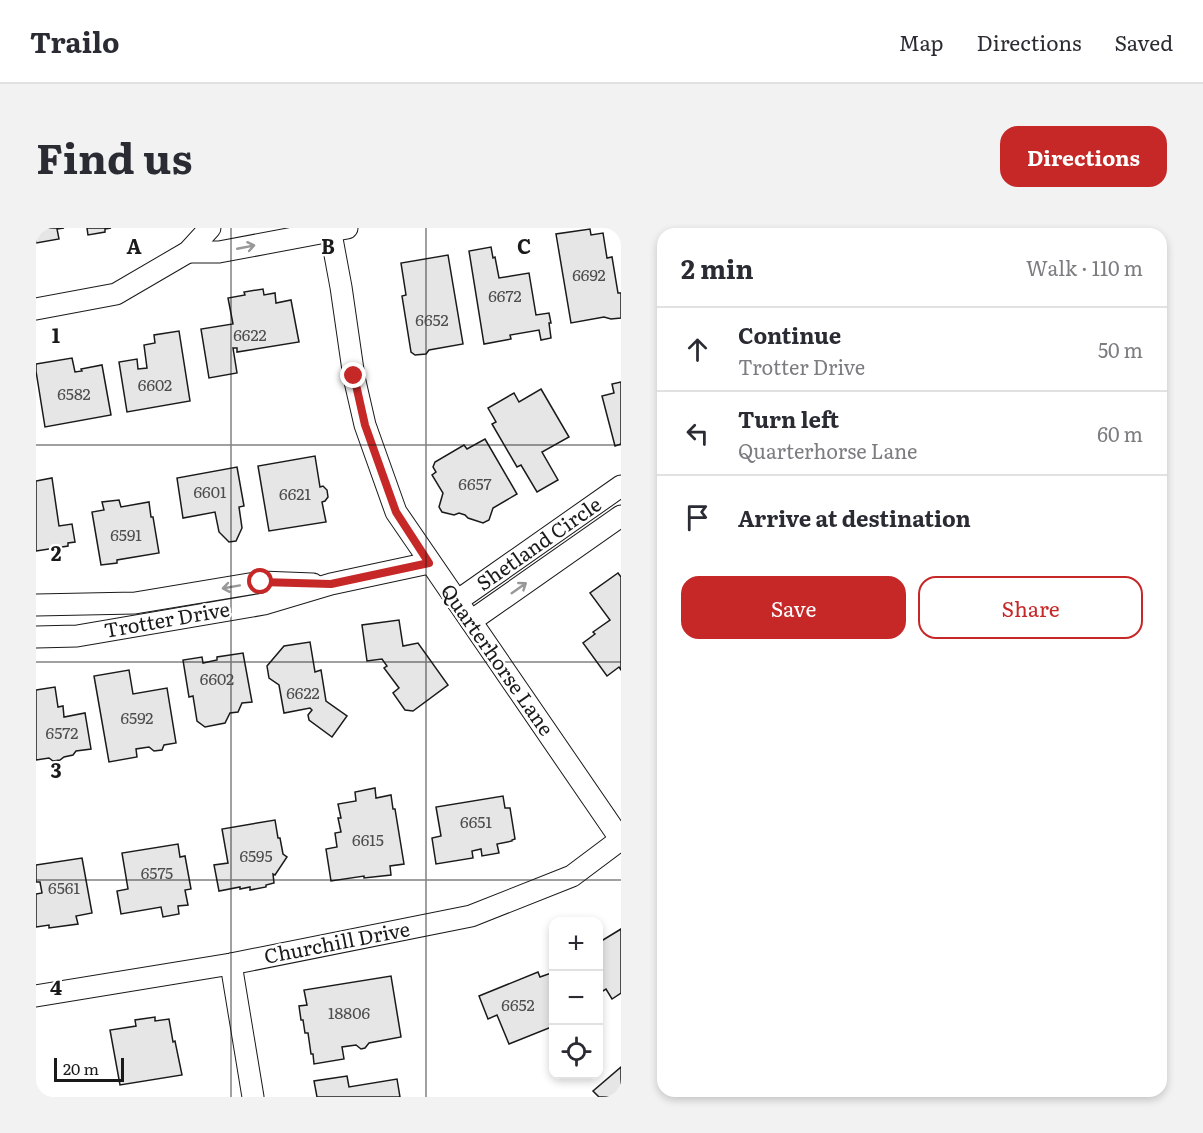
<!DOCTYPE html>
<html lang="en">
<head>
<meta charset="utf-8">
<style>
  body { margin:0; font-family:Literata,serif; background:#f2f2f3; color:#2b2b33 }
  .controls { position:absolute; right:18px; bottom:18px; display:grid; overflow:hidden; border-radius:12px; box-shadow:0 3px 9px #0003 }
  .controls button { width:54px; height:54px; display:grid; place-items:center; padding:0; border:0; border-bottom:2px solid #e1e1e2; background:#fff; color:#2b2b33; font:30px sans-serif }
  .scale { position:absolute; left:18px; bottom:15px; width:70px; box-sizing:border-box; padding-left:6px; border:3px solid #1a1a1a; border-top:0; font-size:16px; line-height:21px; white-space:nowrap; color:#1a1a1a; -webkit-text-stroke:4px #fff; paint-order:stroke }
  .stop { position:absolute; width:18px; height:18px; margin:-14px; border:4px solid #c62828; border-radius:50%; background:#fff }
  .stop.end { background:#c62828; border-color:#fff; box-shadow:0 2px 6px #0008 }
  .list { margin:0; padding:0; list-style:none }
  h2 { display:flex; justify-content:space-between; align-items:center; height:78px; margin:0; padding:0 24px; font-size:26px }
  h2 small { font-size:20px; font-weight:400; color:#7c7c81 }
  .list li { display:grid; grid-template-columns:39px 1fr auto; gap:18px; align-items:center; box-sizing:border-box; height:84px; padding:0 24px; border-top:2px solid #e1e1e2 }
  .list b { display:block; font-size:22px; white-space:nowrap }
  .list p { margin:0; font-size:20px; white-space:nowrap; color:#7c7c81 }
  .list em { font-size:20px; font-style:normal; color:#7c7c81 }
  .actions { display:flex; gap:12px; padding:18px 24px }
  .actions a { flex:1; padding:14px 0; border:2px solid #c62828; border-radius:18px; text-align:center; font-size:21px; color:#c62828 }
  .actions .main { background:#c62828; color:#fff }
  .icon { flex:none; width:33px; height:33px; fill:none; stroke:currentColor; stroke-width:2; stroke-linecap:round; stroke-linejoin:round }
  .map { position:relative; flex:none; width:585px; height:869px; overflow:hidden; border-radius:18px }
  header { display:flex; align-items:center; gap:36px; box-sizing:border-box; height:84px; padding:0 30px; background:#fff; border-bottom:2px solid #e1e1e2 }
  header strong { font-size:28px }
  nav { display:flex; gap:33px; margin-inline-start:auto; font-size:21px }
  .intro { display:flex; align-items:center; justify-content:space-between; box-sizing:border-box; height:144px; padding:0 36px }
  h1 { margin:0; font-size:42px }
  .button { padding:15px 27px; border-radius:18px; background:#c62828; color:#fff; font-size:21px; font-weight:700 }
  main { display:flex; gap:36px; padding:0 36px }
  aside { flex:1; background:#fff; border-radius:18px; box-shadow:0 3px 9px #0003 }
  .map>svg:first-child { display:block }
  .building { fill:#e6e6e6; stroke:#1a1a1a; stroke-width:1.5 }
  .lines { fill:none; stroke-linecap:round; stroke-linejoin:round }
  .street-casing { stroke:#1a1a1a; stroke-width:23 }
  .street { stroke:#fff; stroke-width:21 }
  .oneway { stroke:#989898 }
  .route { stroke:#c62828; stroke-width:8 }
  .grid { fill:none; stroke:#1a1a1a; stroke-width:1.5; stroke-opacity:0.55 }
  .labels { text-anchor:middle; stroke-width:4.5; stroke-linejoin:round; paint-order:stroke }
  .number-label { font-size:16px; fill:#4d4d4d }
  .street-label { font-size:20px; fill:#1a1a1a; stroke:#fff }
  .grid-label { font-size:20px; text-anchor:middle; font-weight:bold; fill:#1a1a1a; stroke:#fff; stroke-width:4.5; stroke-linejoin:round; paint-order:stroke }
</style>
</head>
<body>
<header>
<strong>Trailo</strong>
<nav><a>Map</a><a>Directions</a><a>Saved</a></nav>
</header>
<div class="intro"><h1>Find us</h1><a class="button">Directions</a></div>
<main>
<div class="map">
<svg width="585" height="869" viewBox="0 0 585 869">
  <rect width="100%" height="100%" fill="#fff"/>
  <!-- building -->
  <g class="building">
    <path d="M0,0H28L21,1L23,11L0,15Z"/>
    <path d="M51,0H75L69,1V4L52,7Z"/>
    <path d="M554,1L555,7L567,5L571,30L576,29L582,65H585V90L575,91L568,89L535,95L520,6Z"/>
    <path d="M455,19L457,30L459,29L463,50L493,45L500,87L513,85L515,95H513L515,110L505,112L503,102L474,107L475,111L448,116L433,23Z"/>
    <path d="M412,27L427,116L393,122L390,126L379,127L375,124L366,68L370,67L365,35Z"/>
    <path d="M227,61L228,67L239,65L240,75L255,72L263,114L201,124V120H197L201,145L173,150L165,101L197,96L192,70L209,67L208,64Z"/>
    <path d="M143,103L154,173L91,184L83,134L101,131L102,141L111,140L108,117L119,115L118,107Z"/>
    <path d="M36,130L39,144L46,143L45,141L66,137L75,187L9,199L0,143V136Z"/>
    <path d="M585,154V216L579,218L566,168L578,165L576,156Z"/>
    <path d="M505,161L533,209L506,224L522,252L501,264L485,237L481,239L456,196L460,194L452,180L478,165L483,174Z"/>
    <path d="M449,211L481,266L457,280L453,292L447,295L432,290L429,287L423,285L418,287L406,284L403,279L407,265L396,247L400,244L397,239L399,234L428,217L431,221Z"/>
    <path d="M279,228L284,259L287,258L291,262L292,269L289,273L286,274L290,294L233,303L222,238Z"/>
    <path d="M201,239L208,278L203,279L206,300L200,313L193,314L183,304L179,284L147,290L141,250Z"/>
    <path d="M16,250L23,298L36,296L39,314L32,315V318L0,323V253Z"/>
    <path d="M83,272L85,279L113,274L115,289H117L123,325L81,332V335L65,337L56,284L68,282L66,274Z"/>
    <path d="M582,345L585,349V442L583,439L571,448L547,415L559,406L557,404L574,392L554,365Z"/>
    <path d="M363,392L367,418L382,415L412,457L377,483L369,482L357,465L363,460L348,440L351,438L346,431L331,433L326,397Z"/>
    <path d="M274,414L279,444L285,442L290,473L311,488L296,509L273,492L272,487L276,482L274,480L248,485L243,457L233,450L231,438L248,418Z"/>
    <path d="M207,425L216,474L206,475L202,484L194,485L189,495L169,499L161,493L157,468L153,469L147,432L166,429L167,435L181,432V429Z"/>
    <path d="M93,442L97,466L131,460L140,515L128,517L126,522L118,523L113,519L100,521L101,529L73,534L58,448Z"/>
    <path d="M19,459L22,479L27,478L28,489L49,485L55,521L40,523L37,527L28,529L24,532L17,533L13,530L0,532V462Z"/>
    <path d="M339,560L340,570L355,567L357,581H359L368,636L354,638L355,647L328,650V648L295,653L290,621L301,619L299,605L305,604L302,590H305L302,576L320,573L319,564Z"/>
    <path d="M467,568L469,580H474L479,611L476,612V613L461,616L463,625L446,628L445,621L436,623L437,630L400,636L396,610L405,608L400,579Z"/>
    <path d="M239,592L242,610H244L247,626L251,629L239,647L237,646L238,655L230,657V659L214,662V659L204,661V659L183,663L178,637L192,635L186,601Z"/>
    <path d="M142,616L144,629L149,628L155,661L149,662L152,677L142,678L143,686L127,689L125,679L85,686L81,663L92,661L86,625Z"/>
    <path d="M46,630L56,685L40,688L42,696L13,700V697L0,699V666L6,665L4,654H0V637Z"/>
    <path d="M585,701V765L576,771L570,761L562,766V713L566,711L567,712Z"/>
    <path d="M502,744L504,749L518,744V798L473,816L461,787L452,791L443,768Z"/>
    <path d="M355,748L365,809L333,815L329,820L325,821L320,817L306,819L308,831L278,836L277,826H275L272,805H269L267,792H265L263,778L271,777L268,762Z"/>
    <path d="M119,789V793L133,791L137,814L139,813L146,847L84,857L74,802L100,798L99,792Z"/>
    <path d="M585,839V869H563L557,863Z"/>
    <path d="M311,848L313,859L361,851L364,869H281L278,853Z"/>
  </g>
  <g class="lines">
    <!-- street casing -->
    <g class="street-casing">
      <g id="street">
        <path d="M294,0L305,59L318,149L329,197L360,284L585,612"/>
        <path d="M152,24H183L311,0"/>
        <path d="M0,81L80,66L152,24L174,0"/>
        <path d="M421,373L585,258"/>
        <path d="M0,377L99,375L225,354L277,356"/>
        <path d="M435,393L585,288"/>
        <path d="M0,409L41,408L228,376L295,356L393,335"/>
        <path d="M195,736L217,869"/>
        <path d="M0,768L195,736L435,688L536,648L584,612"/>
      </g>
    </g>
    <!-- street -->
    <use href="#street" class="street"/>
  </g>
  <!-- one-way arrows -->
  <defs><path id="oneway-shaft" d="M-6 0H5M1.5-3L5.5 0L1.5 3" fill="none" stroke-width="1.6" stroke-linecap="round" stroke-linejoin="round" transform="scale(1.5)"/></defs>
  <g class="oneway">
    <use href="#oneway-shaft" transform="translate(210 19) rotate(-11)"/>
    <use href="#oneway-shaft" transform="translate(195 359) rotate(170)"/>
    <use href="#oneway-shaft" transform="translate(483 360) rotate(-35)"/>
  </g>
  <g class="lines">
    <!-- route -->
    <path class="route" d="M225,354L295,356L393,335L360,284L329,197L318,148"/>
  </g>
  <!-- grid -->
  <path class="grid" d="M195,0V869M390,0V869M0,217H585M0,434H585M0,652H585"/>
  <g class="labels">
    <!-- number labels -->
    <g class="number-label">
      <text x="553" y="53">6692</text>
      <text x="469" y="74">6672</text>
      <text x="396" y="98">6652</text>
      <text x="214" y="113">6622</text>
      <text x="119" y="163">6602</text>
      <text x="38" y="172">6582</text>
      <text x="439" y="262">6657</text>
      <text x="174" y="270">6601</text>
      <text x="259" y="272">6621</text>
      <text x="90" y="313">6591</text>
      <text x="181" y="457">6602</text>
      <text x="267" y="471">6622</text>
      <text x="101" y="496">6592</text>
      <text x="26" y="511">6572</text>
      <text x="440" y="600">6651</text>
      <text x="332" y="618">6615</text>
      <text x="220" y="634">6595</text>
      <text x="121" y="651">6575</text>
      <text x="28" y="666">6561</text>
      <text x="482" y="783">6652</text>
      <text x="313" y="791">18806</text>
    </g>
    <!-- street labels -->
    <g class="street-label">
      <text transform="translate(503 316) rotate(-35)" y="7">Shetland Circle</text>
      <text transform="translate(131 392) rotate(-10)" y="7">Trotter Drive</text>
      <text transform="translate(461 432) rotate(55)" y="7">Quarterhorse Lane</text>
      <text transform="translate(301 715) rotate(-11)" y="7">Churchill Drive</text>
    </g>
  </g>
  <g class="grid-label">
    <text x="98" y="26">A</text>
    <text x="292" y="26">B</text>
    <text x="488" y="26">C</text>
    <text x="20" y="115">1</text>
    <text x="20" y="333">2</text>
    <text x="20" y="550">3</text>
    <text x="20" y="767">4</text>
  </g>
</svg>
<div class="controls">
<button>+</button>
<button>−</button>
<button><svg class="icon" aria-label="locate" viewBox="0 0 24 24"><circle cx="12" cy="12" r="6"/><path d="M12 2v4M12 18v4M2 12h4M18 12h4"/></svg></button>
</div>
<div class="scale">20 m</div>
<div class="stop" style="left:225px;top:354px"></div>
<div class="stop end" style="left:318px;top:148px"></div>
</div>
<aside>
<h2>2 min<small>Walk · 110 m</small></h2>
<ul class="list">
<li><svg class="icon" aria-label="ahead" viewBox="0 0 24 24"><path d="M12 20V5M6 11l6-6 6 6"/></svg><div><b>Continue</b><p>Trotter Drive</p></div><em>50 m</em></li>
<li><svg class="icon" aria-label="left" viewBox="0 0 24 24"><path d="M17 20v-9H6M10 6l-5 5 5 5"/></svg><div><b>Turn left</b><p>Quarterhorse Lane</p></div><em>60 m</em></li>
<li><svg class="icon" aria-label="arrive" viewBox="0 0 24 24"><path d="M6 21V4h12l-3 4 3 4H6"/></svg><div><b>Arrive at destination</b></div></li>
</ul>
<div class="actions"><a class="main">Save</a><a>Share</a></div>
</aside>
</main>
</body>
</html>
